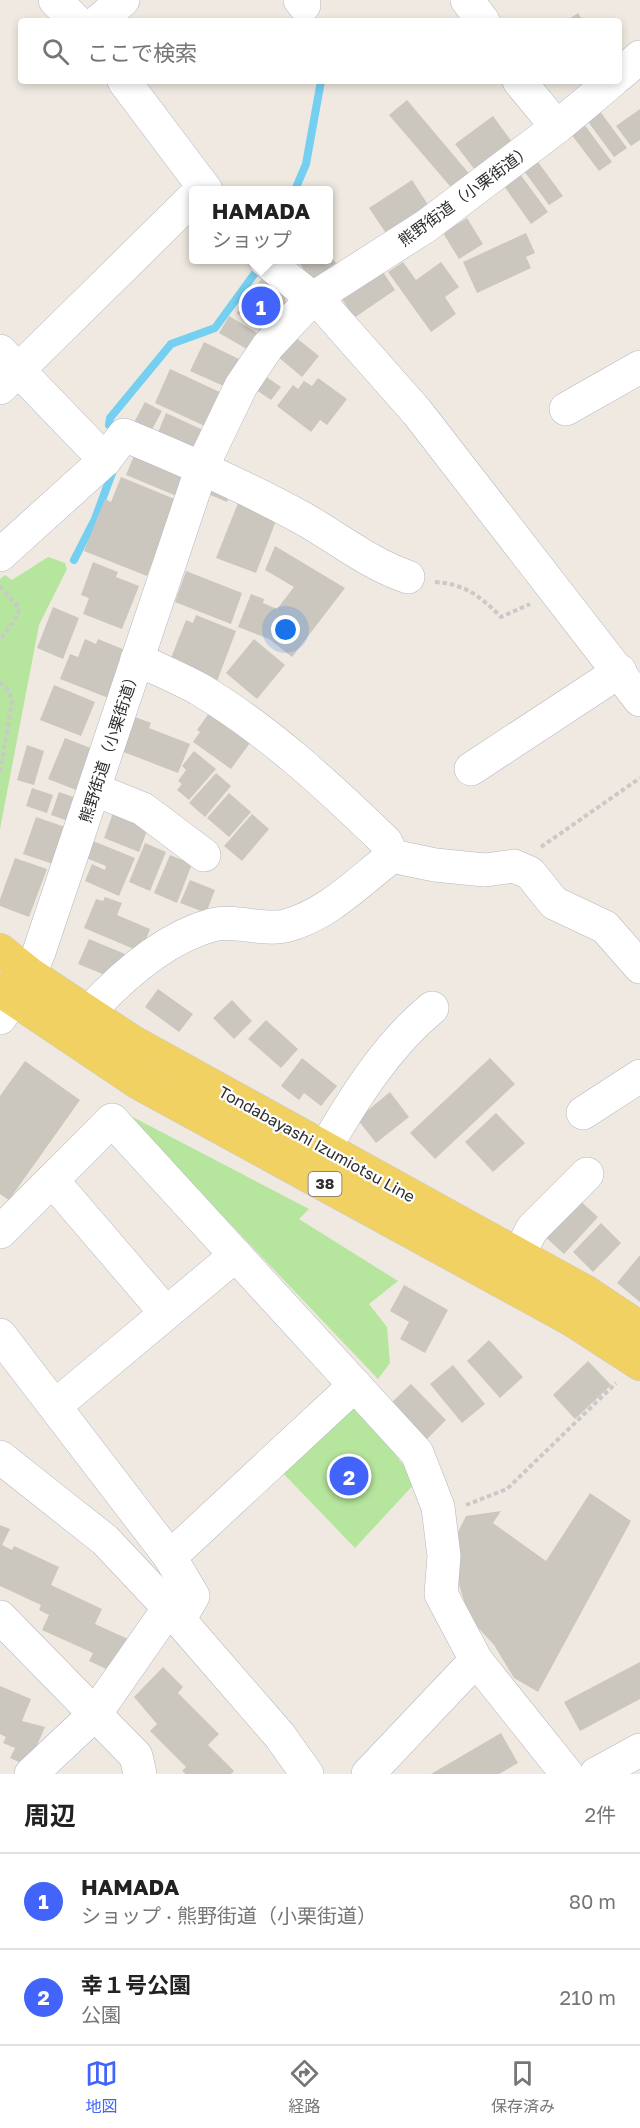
<!DOCTYPE html>
<html lang="ja">
<head>
<meta charset="utf-8">
<style>
  body { margin:0; font-family:"Golos Text","Noto Sans JP",sans-serif; background:#f6f6f6; color:#222 }
  .you { position:absolute; left:286px; top:630px; width:21px; height:21px; margin:-15px; border:4px solid #fff; border-radius:50%; background:#1a73e8; box-shadow:0 0 0 9px #1a73e833 }
  .badge { display:grid; place-items:center; width:39px; height:39px; border-radius:50%; background:#4264fb; color:#fff; font-size:20px; font-weight:700 }
  .pin { position:absolute; translate:-50% -50%; border:3px solid #fff; box-shadow:0 2px 6px #0006 }
  .popup { position:absolute; left:189px; top:186px; width:144px; height:78px; box-sizing:border-box; display:grid; place-content:center; border-radius:6px; background:#fff; filter:drop-shadow(0 2px 4px #0005); font-size:20px; white-space:nowrap; color:#767676 }
  .popup b { font-size:22px; color:#222 }
  .popup::after { content:''; position:absolute; left:50%; top:100%; margin-left:-12px; border:12px solid transparent; border-top-color:#fff }
  .list { margin:0; padding:0; list-style:none }
  h2 { display:flex; justify-content:space-between; align-items:center; height:78px; margin:0; padding:0 24px; font-size:26px }
  h2 small { font-size:20px; font-weight:400; color:#767676 }
  .list li { display:grid; grid-template-columns:39px 1fr auto; gap:18px; align-items:center; box-sizing:border-box; height:96px; padding:0 24px; border-top:2px solid #e0e0e0 }
  .list b { display:block; font-size:22px; white-space:nowrap }
  .list p { margin:0; font-size:20px; white-space:nowrap; color:#767676 }
  .list em { font-size:20px; font-style:normal; color:#767676 }
  .icon { flex:none; width:33px; height:33px; fill:none; stroke:currentColor; stroke-width:2; stroke-linecap:round; stroke-linejoin:round }
  .map { position:relative; flex:none; width:640px; height:1774px; overflow:hidden }
  .search { position:absolute; background:#fff; box-shadow:0 3px 9px #0003; left:18px; right:18px; top:18px; height:66px; display:flex; align-items:center; gap:15px; box-sizing:border-box; padding:0 21px; border-radius:6px; color:#767676; font-size:22px }
  .sheet { height:270px; background:#fff }
  nav { display:flex; justify-content:space-around; align-items:center; box-sizing:border-box; height:84px; border-top:2px solid #e0e0e0; background:#fff; font-size:16px; color:#767676 }
  nav a { display:grid; justify-items:center; gap:3px }
  nav .on { color:#4264fb }
  .map>svg:first-child { display:block }
  .green { fill:#b6e59e }
  .lines { fill:none; stroke-linecap:round; stroke-linejoin:round }
  .stream { stroke:#75cff0; stroke-width:8 }
  .building { fill:#cbc7bf }
  .minor-casing { stroke:#b4b7c1; stroke-width:34 }
  .major-casing { stroke:#c9c9c9; stroke-width:34 }
  .path { stroke:#c9c9c9; stroke-width:4; stroke-dasharray:4.5 3; stroke-linecap:butt }
  .minor { stroke:#fff; stroke-width:33 }
  .major { stroke:#f2d163; stroke-width:33 }
  .labels { text-anchor:middle; stroke-width:4.5; stroke-linejoin:round; paint-order:stroke }
  .shield { fill:#fff; stroke:#6d6d6d; stroke-width:1.5 }
  .shield-label { font-size:15px; font-weight:bold; fill:#2e2e2e }
  .street-label { font-size:16px; fill:#2e2e2e; stroke:#fff }
</style>
</head>
<body>
<div class="map">
<svg width="640" height="1774" viewBox="0 0 640 1774">
  <rect width="100%" height="100%" fill="#efe9e1"/>
  <!-- green -->
  <g class="green">
    <path d="M48,557L65,563L67,569L39,625L0,829V579L5,575L12,580Z"/>
    <path d="M125,1113L309,1209L299,1219L398,1281L369,1304L387,1327L390,1363L378,1379Z"/>
    <path d="M355,1401L416,1482L355,1548L281,1471Z"/>
  </g>
  <g class="lines">
    <!-- stream -->
    <g class="stream">
      <path d="M295,190L306,164L321,81"/>
      <path d="M109,425L110,418L171,344L215,328L255,273"/>
      <path d="M74,560L95,519L112,473"/>
    </g>
  </g>
  <!-- building -->
  <g class="building">
    <path d="M578,13L583,21H566Z"/>
    <path d="M407,100L472,177L455,192L389,115Z"/>
    <path d="M640,109V140L631,146L616,126Z"/>
    <path d="M599,110L627,148L614,157L586,119Z"/>
    <path d="M493,116L512,142L475,170L455,144Z"/>
    <path d="M584,124L612,162L599,171L571,134Z"/>
    <path d="M538,162L563,196L549,205L524,171Z"/>
    <path d="M520,174L548,212L531,224L504,186Z"/>
    <path d="M412,180L432,211L390,239L369,208Z"/>
    <path d="M467,218L483,244L459,259L443,233Z"/>
    <path d="M526,233L535,253L526,257L531,268L477,293L463,262Z"/>
    <path d="M328,252L341,270L317,287L298,261L328,260Z"/>
    <path d="M403,262L416,280L441,262L459,287L445,297L456,314L431,332L388,272Z"/>
    <path d="M383,272L395,290L354,318L342,299Z"/>
    <path d="M263,277L285,295L286,303L264,333L237,313Z"/>
    <path d="M229,316L262,336L252,352L219,333Z"/>
    <path d="M294,336L319,356L302,377L277,356Z"/>
    <path d="M204,342L241,360L228,388L190,371Z"/>
    <path d="M170,369L224,394L209,428L155,403Z"/>
    <path d="M265,376L281,387L271,400L255,389Z"/>
    <path d="M318,378L347,399L327,425L320,420L311,432L277,406L293,385L298,389L304,381L312,386Z"/>
    <path d="M145,402L162,411L149,435L132,426Z"/>
    <path d="M166,413L203,430L194,451L157,435Z"/>
    <path d="M136,451L189,473L179,497L126,475Z"/>
    <path d="M121,477L177,500L147,576L84,551L105,499L111,502Z"/>
    <path d="M215,478L233,486L227,502L208,494Z"/>
    <path d="M240,498L279,513L256,573L216,558Z"/>
    <path d="M275,546L345,588L292,657L269,639L238,627L251,594L264,599L263,603L277,609L294,587L265,570Z"/>
    <path d="M93,562L118,572L116,577L139,586L122,629L83,614L89,598L81,595Z"/>
    <path d="M186,571L242,593L231,624L175,602Z"/>
    <path d="M53,607L79,618L63,659L37,648Z"/>
    <path d="M196,615L236,631L216,684L171,658L186,620L193,623Z"/>
    <path d="M85,639L96,644L98,639L130,652L111,699L60,679L70,654L78,657Z"/>
    <path d="M254,639L285,665L257,699L226,673Z"/>
    <path d="M54,685L95,702L81,736L40,720Z"/>
    <path d="M214,706L255,736L231,769L193,742L200,732L197,730Z"/>
    <path d="M135,717L151,723L149,728L190,744L178,773L121,751Z"/>
    <path d="M65,738L93,749L76,790L48,779Z"/>
    <path d="M27,745L44,751L34,785L17,780Z"/>
    <path d="M194,751L216,769L189,800L177,790L182,784L178,781L186,770L182,766Z"/>
    <path d="M216,773L231,786L205,817L189,803Z"/>
    <path d="M32,788L53,795L47,813L26,806Z"/>
    <path d="M59,792L82,800L74,823L51,815Z"/>
    <path d="M229,793L251,812L229,837L207,818Z"/>
    <path d="M113,813L148,828L139,852L104,838Z"/>
    <path d="M252,814L269,829L242,861L224,846Z"/>
    <path d="M36,817L65,827L53,864L23,854Z"/>
    <path d="M93,841L135,858L119,896L85,881L92,864L105,870L106,866L86,858Z"/>
    <path d="M145,843L166,852L150,891L129,882Z"/>
    <path d="M170,855L192,864L177,903L154,893Z"/>
    <path d="M15,858L47,869L29,917L0,906V899Z"/>
    <path d="M190,880L215,890L206,913L180,903Z"/>
    <path d="M105,897L122,903L117,915L150,929L141,952L84,928L96,899L103,901Z"/>
    <path d="M89,939L125,954L115,979L78,964Z"/>
    <path d="M158,989L193,1014L179,1032L145,1007Z"/>
    <path d="M232,1000L252,1021L234,1039L213,1018Z"/>
    <path d="M266,1020L298,1049L281,1068L248,1039Z"/>
    <path d="M302,1058L337,1086L321,1106L304,1093L299,1100L281,1086Z"/>
    <path d="M490,1058L515,1084L435,1159L410,1133Z"/>
    <path d="M25,1061L80,1100L9,1200L0,1194V1096Z"/>
    <path d="M390,1092L409,1117L376,1143L357,1119Z"/>
    <path d="M496,1113L525,1143L493,1172L465,1142Z"/>
    <path d="M575,1196L598,1217L564,1254L541,1233Z"/>
    <path d="M601,1223L621,1243L593,1272L573,1252Z"/>
    <path d="M640,1255V1302L617,1283Z"/>
    <path d="M404,1285L448,1310L425,1353L400,1339L409,1322L390,1311Z"/>
    <path d="M489,1340L523,1377L500,1398L467,1361Z"/>
    <path d="M588,1361L611,1385L575,1419L553,1395Z"/>
    <path d="M453,1365L485,1404L462,1423L430,1384Z"/>
    <path d="M411,1384L446,1420L426,1440L390,1404Z"/>
    <path d="M590,1493L631,1521L538,1692L514,1678L494,1645L469,1618L458,1581L454,1540L466,1516L501,1511L493,1523L546,1561Z"/>
    <path d="M0,1525L10,1529L2,1545L12,1550L14,1546L59,1567L51,1585L102,1609L95,1624L128,1639L113,1672L89,1661L93,1653L42,1630L49,1615L39,1610L41,1605L0,1586Z"/>
    <path d="M640,1662V1699L580,1731L564,1702Z"/>
    <path d="M163,1667L183,1687L178,1693L219,1734L208,1745L234,1771L231,1774H186L182,1771L186,1767L150,1731L157,1724L134,1697Z"/>
    <path d="M0,1686L31,1699L22,1721L45,1727L28,1766L10,1758L15,1748L3,1743L6,1737L0,1734Z"/>
    <path d="M501,1733L518,1763L499,1774H431Z"/>
  </g>
  <g class="lines">
    <!-- minor casing -->
    <g class="minor-casing">
      <g id="minor">
        <path d="M55,0L76,21"/>
        <path d="M300,0L304,5"/>
        <path d="M467,0L483,21"/>
        <path d="M99,21L123,0"/>
        <path d="M619,75L640,57"/>
        <path d="M124,81L206,190"/>
        <path d="M519,81L557,127"/>
        <path d="M265,260L326,309L417,412L640,700"/>
        <path d="M0,351L105,460L124,435C185,460 246,487 304,519C339,539 370,564 408,577"/>
        <path d="M0,388L194,197"/>
        <path d="M566,409L640,367"/>
        <path d="M0,555L105,460"/>
        <path d="M137,659C157,669 179,678 199,689C268,730 328,786 386,842L392,856"/>
        <path d="M471,769L620,671"/>
        <path d="M96,790L143,809L204,855"/>
        <path d="M89,1012C121,977 165,938 212,925C235,919 262,931 285,926C326,916 360,881 392,856L435,865L485,870L514,866L530,873L554,903L605,927L640,967"/>
        <path d="M0,1018L30,974L39,952L202,467L241,386L268,346L312,299L426,226L557,127L612,81"/>
        <path d="M583,1113L640,1076"/>
        <path d="M325,1148C354,1098 387,1045 432,1008"/>
        <path d="M52,1180L166,1313"/>
        <path d="M0,1232L112,1120L417,1453L438,1507L444,1556L441,1594L476,1660L567,1774"/>
        <path d="M519,1254L532,1229L587,1174"/>
        <path d="M0,1335L170,1557L193,1596L179,1620"/>
        <path d="M55,1406L236,1255"/>
        <path d="M0,1457L105,1540L169,1608L280,1736L307,1774"/>
        <path d="M170,1557L355,1385"/>
        <path d="M0,1617L136,1756L140,1774"/>
        <path d="M31,1774L95,1714L169,1608"/>
        <path d="M368,1774L476,1660"/>
        <path d="M596,1774L640,1750"/>
      </g>
    </g>
    <!-- major casing -->
    <g class="major-casing">
      <g id="major">
        <path d="M0,950L30,974L133,1042L586,1292L640,1328"/>
        <path d="M0,990L137,1082L572,1320L640,1364"/>
      </g>
    </g>
    <!-- path -->
    <g class="path">
      <path d="M435,582C465,584 480,596 501,617L530,604"/>
      <path d="M0,586L19,608L18,615L0,640"/>
      <path d="M0,682L9,691L12,702L0,773"/>
      <path d="M541,847L640,778"/>
      <path d="M466,1505L507,1489L616,1383"/>
    </g>
    <!-- minor -->
    <use href="#minor" class="minor"/>
    <!-- major -->
    <use href="#major" class="major"/>
  </g>
  <g class="labels">
    <!-- shield labels -->
    <rect class="shield" x="308.5" y="1172" width="33" height="24" rx="4.5"/>
    <g class="shield-label">
      <text x="325" y="1189">38</text>
    </g>
    <!-- street labels -->
    <g class="street-label">
      <text transform="translate(465 195) rotate(-36)" y="6">熊野街道（小栗街道）</text>
      <text transform="translate(109 746) rotate(-72)" y="6">熊野街道（小栗街道）</text>
      <text transform="translate(317 1144) rotate(29)" y="6">Tondabayashi Izumiotsu Line</text>
    </g>
  </g>
</svg>
<div class="you"></div>
<div class="pin badge" style="left:261px;top:306px">1</div>
<div class="popup"><b>HAMADA</b>ショップ</div>
<div class="pin badge" style="left:349px;top:1476px">2</div>
<div class="search"><svg class="icon" aria-label="search" viewBox="0 0 24 24"><circle cx="10" cy="10" r="6"/><path d="M15 15l6 6"/></svg>ここで検索</div>
</div>
<section class="sheet">
<h2>周辺<small>2件</small></h2>
<ul class="list">
<li><span class="badge">1</span><div><b>HAMADA</b><p>ショップ · 熊野街道（小栗街道）</p></div><em>80 m</em></li>
<li><span class="badge">2</span><div><b>幸１号公園</b><p>公園</p></div><em>210 m</em></li>
</ul>
</section>
<nav>
<a class="on"><svg class="icon" aria-label="map" viewBox="0 0 24 24"><path d="M3 6l6-2 6 2 6-2v14l-6 2-6-2-6 2zM9 4v14M15 6v14"/></svg>地図</a>
<a><svg class="icon" aria-label="directions" viewBox="0 0 24 24"><path d="M12 3l9 9-9 9-9-9zM9 14v-3h6M13 9l2 2-2 2"/></svg>経路</a>
<a><svg class="icon" aria-label="saved" viewBox="0 0 24 24"><path d="M7 4h10v16l-5-4-5 4z"/></svg>保存済み</a>
</nav>
</body>
</html>
